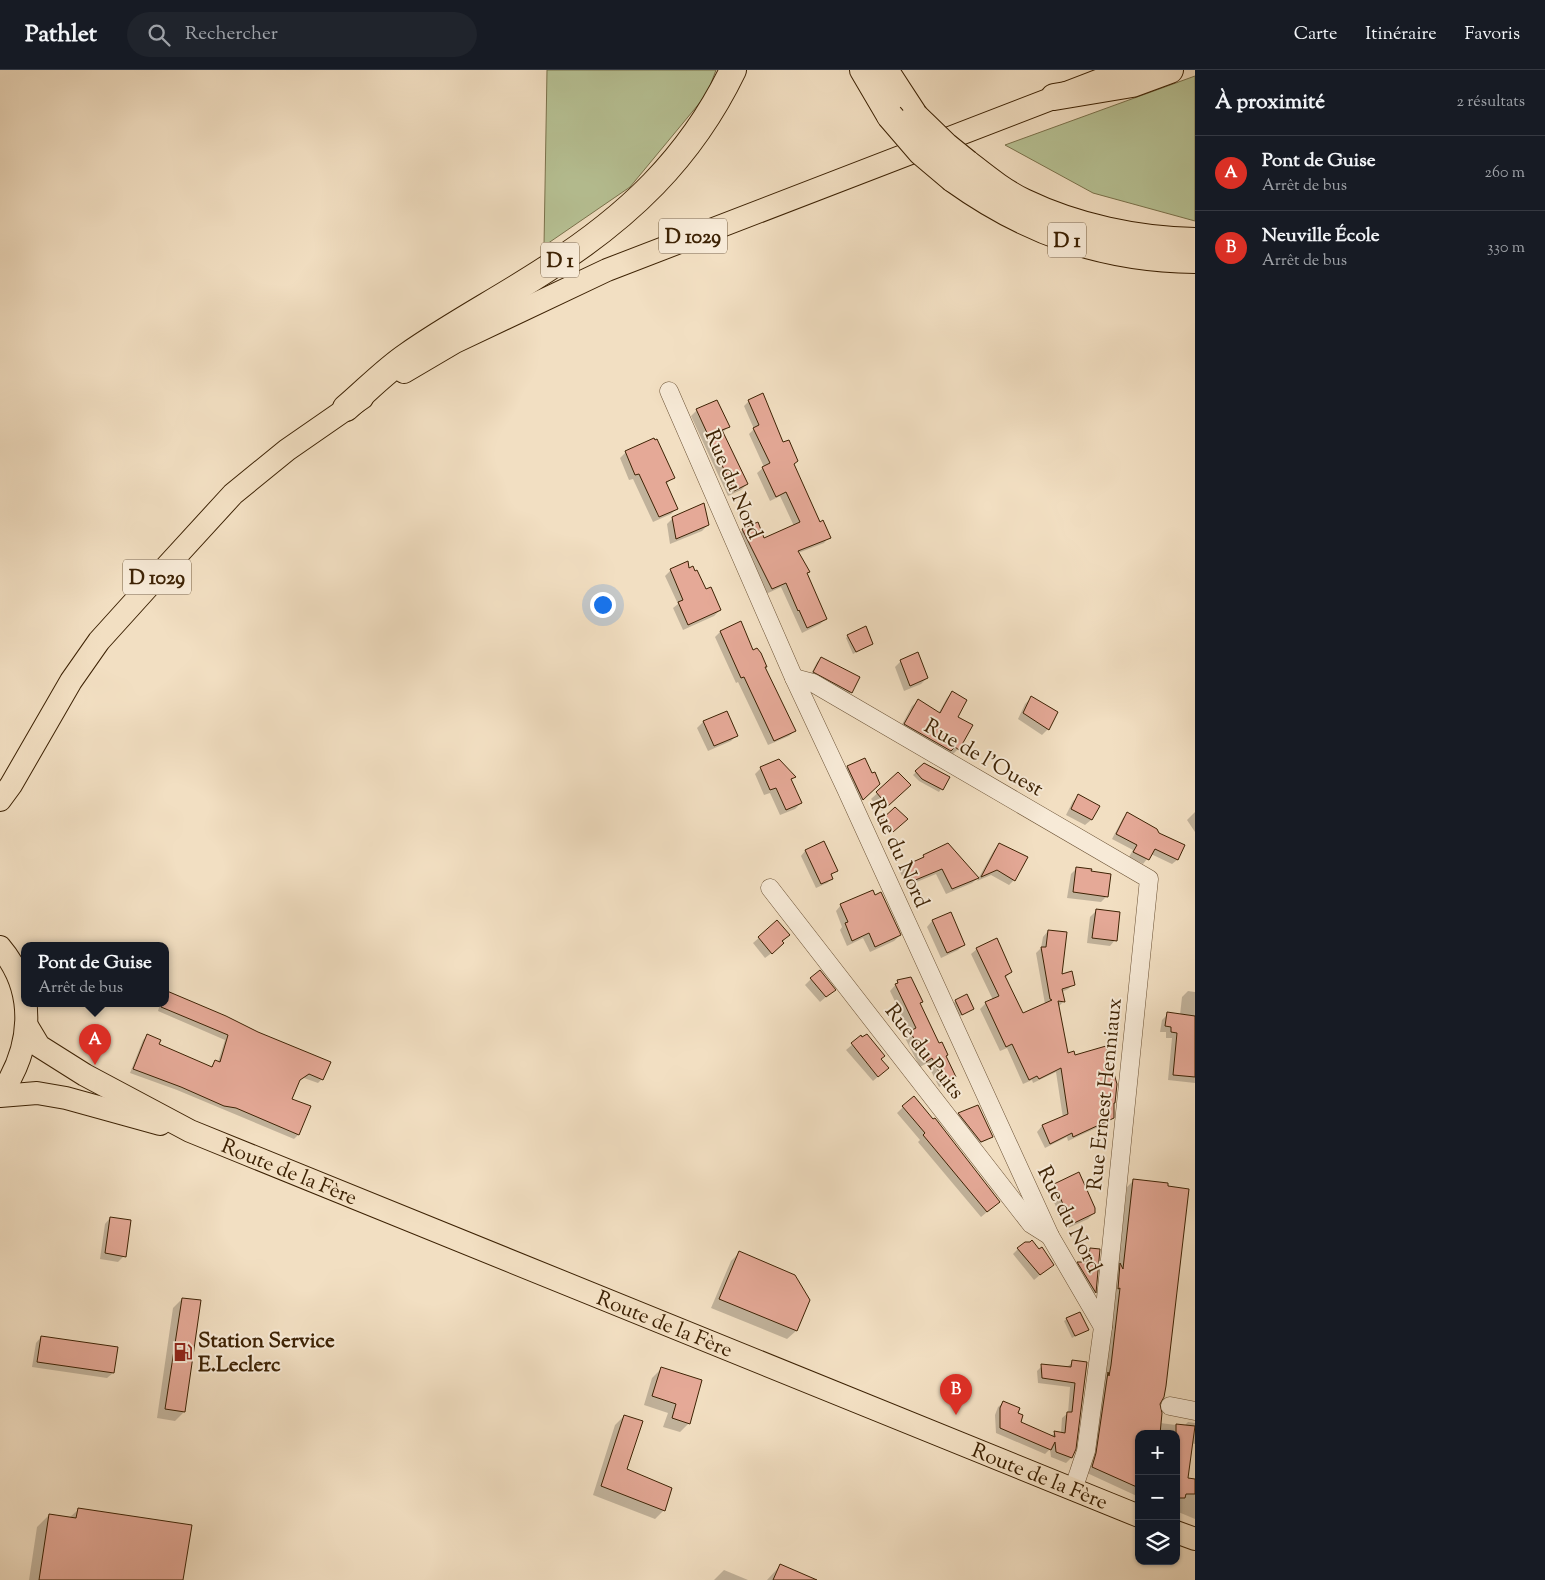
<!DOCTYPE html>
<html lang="fr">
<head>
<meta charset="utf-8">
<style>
  body { margin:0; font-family:"Sorts Mill Goudy",serif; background:#20242c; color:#f1f3f6 }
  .controls { position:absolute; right:15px; bottom:15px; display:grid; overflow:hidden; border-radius:10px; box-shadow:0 1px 4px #0004 }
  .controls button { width:45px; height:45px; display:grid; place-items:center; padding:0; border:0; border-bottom:1px solid #363941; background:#171b24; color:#f1f3f6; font:25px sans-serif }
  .you { position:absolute; left:602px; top:534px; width:18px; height:18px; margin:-12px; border:4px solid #fff; border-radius:50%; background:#1a73e8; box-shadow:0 0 0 8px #1a73e833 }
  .badge { display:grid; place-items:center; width:32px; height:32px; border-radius:50%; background:#d93025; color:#fff; font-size:16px; font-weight:700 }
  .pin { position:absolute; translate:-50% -41px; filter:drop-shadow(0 1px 2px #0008) }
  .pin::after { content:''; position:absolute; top:26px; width:18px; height:15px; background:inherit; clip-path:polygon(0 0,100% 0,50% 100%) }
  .popup { position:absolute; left:21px; top:872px; width:148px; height:65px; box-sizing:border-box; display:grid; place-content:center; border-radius:10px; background:#171b24; filter:drop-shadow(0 1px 4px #0005); font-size:16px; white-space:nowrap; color:#9ea1a6 }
  .popup b { font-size:19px; color:#f1f3f6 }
  .popup::after { content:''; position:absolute; left:50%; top:100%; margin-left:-10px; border:10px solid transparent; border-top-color:#171b24 }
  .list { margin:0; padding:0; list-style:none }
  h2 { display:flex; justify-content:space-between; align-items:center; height:65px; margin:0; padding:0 20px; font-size:21px }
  h2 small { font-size:16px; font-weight:400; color:#9ea1a6 }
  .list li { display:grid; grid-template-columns:32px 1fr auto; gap:15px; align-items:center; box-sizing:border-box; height:75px; padding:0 20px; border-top:1px solid #363941 }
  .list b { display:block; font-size:19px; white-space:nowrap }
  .list p { margin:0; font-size:16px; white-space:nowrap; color:#9ea1a6 }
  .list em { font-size:16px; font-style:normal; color:#9ea1a6 }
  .icon { flex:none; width:28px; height:28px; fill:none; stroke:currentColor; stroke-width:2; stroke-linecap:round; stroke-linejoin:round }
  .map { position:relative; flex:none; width:1195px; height:1510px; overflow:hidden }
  header { display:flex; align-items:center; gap:30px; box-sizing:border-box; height:70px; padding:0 25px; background:#171b24; border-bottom:1px solid #363941 }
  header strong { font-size:24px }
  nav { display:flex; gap:28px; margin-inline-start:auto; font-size:18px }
  .search { width:350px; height:45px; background:#20242c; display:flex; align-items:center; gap:12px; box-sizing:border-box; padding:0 18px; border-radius:28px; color:#9ea1a6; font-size:19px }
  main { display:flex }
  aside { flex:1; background:#171b24 }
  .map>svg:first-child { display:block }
  .green { fill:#b7c295; stroke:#7a724c }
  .shadow { fill:#0003 }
  .building { fill:#e5a997; stroke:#3d2204 }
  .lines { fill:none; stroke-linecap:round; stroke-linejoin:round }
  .minor-casing { stroke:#6a5134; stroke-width:19 }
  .major-casing { stroke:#3d2204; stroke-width:24 }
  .highway-casing { stroke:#3d2204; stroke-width:28 }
  .minor { stroke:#f7ead7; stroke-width:18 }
  .major { stroke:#f2dfc2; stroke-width:22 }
  .highway { stroke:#f2dfc2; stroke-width:26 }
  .highway-bridge-casing { stroke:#3d2204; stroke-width:28; stroke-linecap:butt }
  .highway-bridge { stroke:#f2dfc2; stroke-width:26 }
  .labels { text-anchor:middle; stroke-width:4; stroke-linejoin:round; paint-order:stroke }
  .shield { fill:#f7ead7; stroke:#755e43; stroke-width:1 }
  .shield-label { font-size:20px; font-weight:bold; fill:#3d2204 }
  .street-label { font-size:21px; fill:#3d2204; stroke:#f7ead7 }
  .poi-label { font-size:21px; font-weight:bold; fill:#3d2204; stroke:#f7ead7; text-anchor:start }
</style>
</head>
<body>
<header>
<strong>Pathlet</strong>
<div class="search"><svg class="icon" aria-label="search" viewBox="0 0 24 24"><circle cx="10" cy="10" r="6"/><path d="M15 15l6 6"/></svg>Rechercher</div>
<nav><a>Carte</a><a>Itinéraire</a><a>Favoris</a></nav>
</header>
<main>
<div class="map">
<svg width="1195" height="1510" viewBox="0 0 1195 1510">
  <rect width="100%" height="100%" fill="#f2dfc2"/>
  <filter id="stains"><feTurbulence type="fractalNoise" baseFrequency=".004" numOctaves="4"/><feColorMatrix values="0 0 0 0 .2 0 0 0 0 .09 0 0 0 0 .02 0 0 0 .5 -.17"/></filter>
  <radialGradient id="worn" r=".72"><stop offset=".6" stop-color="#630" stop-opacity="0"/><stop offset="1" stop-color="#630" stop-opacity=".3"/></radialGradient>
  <!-- green -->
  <g class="green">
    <path d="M547,0H716L707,24L630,117L544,176Z"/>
    <path d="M1195,6V151L1093,123L1005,75Z"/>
  </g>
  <!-- shadow -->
  <g class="shadow">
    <path d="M749,331L797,391L793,395L819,453L829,467L824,473L798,483L808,502L806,504L826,549L820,554L802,563L781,517L766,524L738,465L743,460L764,469L794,456L780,426L770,431L757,403L764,397L749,364L754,359L744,336Z"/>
    <path d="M697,340L728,357L722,363L747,414L741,420L728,426L691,346Z"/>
    <path d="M626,382L674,407L666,414L677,438L671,444L653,452L633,409L629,410L620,388Z"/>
    <path d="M673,448L708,455L702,461L670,474L667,454Z"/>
    <path d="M671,500H688L720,540L714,546L683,560L673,538L678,534L665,506Z"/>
    <path d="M740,553L753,581L764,598L779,631H781L795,661L789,666L768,675L738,612L736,613L715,567L720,562Z"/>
    <path d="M848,566L872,574L853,584L846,568Z"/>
    <path d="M821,588L851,622L847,626L810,606L817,592Z"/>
    <path d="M901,591L927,608L921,614L904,621L895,597Z"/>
    <path d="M952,622L958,679L953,684L899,660L912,636L918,631L938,644L947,628Z"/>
    <path d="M1031,628L1048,659L1042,665L1018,649L1025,634Z"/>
    <path d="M726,642L737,665L731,671L708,681L697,658L703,652Z"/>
    <path d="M924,694L948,708L939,722L919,711L913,705Z"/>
    <path d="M848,697L871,705L879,713L857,735L842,703Z"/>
    <path d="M761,698L794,707L791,710L801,733L795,739L780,745L770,723L764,725L755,704Z"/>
    <path d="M898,704L904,721L882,741L871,729Z"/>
    <path d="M1079,726L1098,736L1091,750L1085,755L1066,745L1073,731Z"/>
    <path d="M895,738L906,749L890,764L880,753Z"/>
    <path d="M1195,742V762L1187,750Z"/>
    <path d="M1128,743L1158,764L1183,776L1177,790L1172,794L1151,784L1143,794L1129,787L1133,780L1112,769L1123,748Z"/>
    <path d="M824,772L837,800L830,806L832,809L827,813L816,818L801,786L805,781Z"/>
    <path d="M948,774L978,808L972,813L946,824L936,804L907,816L900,802L906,797L919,791L924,786Z"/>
    <path d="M1000,774L1014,810L1009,815L991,805L977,811L994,780Z"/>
    <path d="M1077,798L1107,826L1101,832L1067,828L1071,804Z"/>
    <path d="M841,835L900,865L894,871L870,882L863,868L847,876L840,860L842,857L836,841Z"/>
    <path d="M1096,841L1115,870L1110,876L1087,873L1090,847Z"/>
    <path d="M932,851L964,875L958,880L941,888L927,857Z"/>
    <path d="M777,852L788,865L777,879L765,888L753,873Z"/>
    <path d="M1048,861L1061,906L1074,914L1068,919L1062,922L1064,931L1059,936L1067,984L1113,1033L1112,1048L1107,1053L1068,1071L1067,1067L1045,1078L1037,1062L1042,1056L1063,1048L1056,1002L1033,1013L1032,1010L1023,1014L1007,978L1000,981L980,939L985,934L993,930L971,884L977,879L1011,902L1005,908L1022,945L1045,934L1036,883L1041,878L1043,867Z"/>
    <path d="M811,909L834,920L820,932L805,915Z"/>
    <path d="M898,912L921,932L919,934L955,1007L949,1012L939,1017L927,993L920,997L905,968L910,963L890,921Z"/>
    <path d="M1188,921L1195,922V1013L1168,1010L1172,968H1166V962H1160L1162,950L1168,944L1180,945L1182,927Z"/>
    <path d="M168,922L322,1009L318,1013L304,1008L298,1012L291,1029L309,1037L298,1065L294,1069L177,1020L130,1003L143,970L147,966L158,974L210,998L216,991L218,992L225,970L158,941L160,934H165V925Z"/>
    <path d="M966,926L972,939L959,947L953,933Z"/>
    <path d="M861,967L880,990L882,1003L873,1011L846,980Z"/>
    <path d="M903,1037L993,1137L981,1147L918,1072L920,1070L897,1043Z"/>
    <path d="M959,1044L991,1066L987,1070L976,1075L955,1048Z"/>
    <path d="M1133,1111L1160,1353L1184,1356L1188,1352L1195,1353V1374L1191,1373L1186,1409L1195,1410V1449L1176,1441L1178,1430H1176V1364H1139V1427L1087,1403L1114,1201L1118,1197L1127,1117Z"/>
    <path d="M1055,1115L1094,1143L1088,1149L1066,1159L1049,1121Z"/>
    <path d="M110,1148L124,1186L118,1192L100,1189L105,1154Z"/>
    <path d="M1018,1179L1053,1194L1034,1210L1013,1184Z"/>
    <path d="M1090,1179L1099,1180L1095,1223L1089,1228L1072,1199L1078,1193H1084V1185Z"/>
    <path d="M739,1183L809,1230L796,1261L787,1269L711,1238L731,1191Z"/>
    <path d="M182,1229L184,1342L175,1351L157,1348L173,1238Z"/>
    <path d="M1067,1249L1087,1260L1072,1268L1064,1251Z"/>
    <path d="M41,1267L113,1303L107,1308L32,1297L36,1273Z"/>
    <path d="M1073,1292L1086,1293L1074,1378L1071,1388L1066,1393L1051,1387L1050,1379L1045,1384L996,1363L995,1345L998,1337L1004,1332L1017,1344L1020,1353L1050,1367L1055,1363H1061L1062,1348L1068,1343L1070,1317L1038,1313L1037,1301L1042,1296L1067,1297Z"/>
    <path d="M661,1299L689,1353L680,1362L663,1357L668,1343L644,1335L652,1308Z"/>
    <path d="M624,1346L626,1400L664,1440L655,1449L593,1425L615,1355Z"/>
    <path d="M78,1440L182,1510H29L37,1457L49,1445L69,1448Z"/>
    <path d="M780,1496L815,1510H767Z"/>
    <path d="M724,1500L748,1510H714Z"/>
  </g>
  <!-- building -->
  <g class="building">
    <path d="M763,323L783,372L789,370L798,391L794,394L820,452L823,450L831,468L798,481L810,502L807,503L827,549L807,558L799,540L798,541L786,513L772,519L742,459L758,452L764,468L800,452L786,422L776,427L762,397L770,393L753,358L759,355L748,330Z"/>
    <path d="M717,330L730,357L722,360L748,414L734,421L696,339Z"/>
    <path d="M654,368L655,370L657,369L675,408L666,412L678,439L659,447L639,404L635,405L625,381Z"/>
    <path d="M704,433L709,455L676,469L672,447Z"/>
    <path d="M688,491L689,498L693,496L695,501L697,500L706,519L711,517L721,540L688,555L678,532L683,530L670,499Z"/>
    <path d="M741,551L753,580L757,578L761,583L767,597H765L796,661L774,671L744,607L741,608L720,561Z"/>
    <path d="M866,556L873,574L856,582L847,565Z"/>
    <path d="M918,582L928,608L910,616L900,590Z"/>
    <path d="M821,587L860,607L852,623L813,602Z"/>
    <path d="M952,621L967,630L958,647L973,655L959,680L955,677L951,681L904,654L918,629L940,643Z"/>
    <path d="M1031,626L1058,642L1049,660L1023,643Z"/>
    <path d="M727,641L738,666L714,676L703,651Z"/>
    <path d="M865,688L872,703L875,702L880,714L863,730L847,696Z"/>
    <path d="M779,689L796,707L791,709L802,733L786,740L776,718L770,720L760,697Z"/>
    <path d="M924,693L950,707L943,720L922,709L915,701Z"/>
    <path d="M898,702L911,715L888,736L876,722Z"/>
    <path d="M1078,724L1100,736L1092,750L1071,739Z"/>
    <path d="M895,737L908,749L893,762L881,750Z"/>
    <path d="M1127,742L1157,759L1159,763L1185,775L1178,790L1155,779L1149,790L1133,782L1137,775L1116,764Z"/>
    <path d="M824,771L838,801L831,804L833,809L821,814L805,780Z"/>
    <path d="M948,773L979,808L952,819L942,799L913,811L906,795L924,787L923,785Z"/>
    <path d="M999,773L1028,787L1015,811L997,800L981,807Z"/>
    <path d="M1076,797L1092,799L1091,801L1111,804L1108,827L1073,822Z"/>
    <path d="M873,820L875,825L881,822L901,865L875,877L869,863L852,871L845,853L848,852L840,834Z"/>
    <path d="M1096,839L1120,842L1117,871L1092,868Z"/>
    <path d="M951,842L965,875L947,883L932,850Z"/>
    <path d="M777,850L790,865L782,871L784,873L772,884L758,867Z"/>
    <path d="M1048,860L1067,862L1062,904L1072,901L1075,915L1062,919L1065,932L1058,931L1068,983L1074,981L1075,985L1106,976L1117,1014L1115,1033H1114V1048L1073,1067L1072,1063L1050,1074L1042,1055L1068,1044L1061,998L1039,1009L1037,1006L1029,1010L1012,974L1006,977L985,932L999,926L976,878L997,868L1012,902L1005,906L1023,943L1052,930L1050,929L1041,877H1046Z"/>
    <path d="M820,900L836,920L826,927L810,908Z"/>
    <path d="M911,907L923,932L920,933L939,973L942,972L948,985L946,986L956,1007L945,1013L932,988L926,992L910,961L916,958L895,914L898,913L897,910Z"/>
    <path d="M167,921L226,946L258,962L331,992L323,1010L309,1004L300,1010L292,1029L311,1036L299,1065L236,1038L224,1036L181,1017L133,999L147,964L161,970L159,974L212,997L215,990L220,992L228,965L161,937L162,934H165V926Z"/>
    <path d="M967,924L974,939L962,945L955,930Z"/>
    <path d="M1167,942L1195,946V1007L1173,1005L1177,963L1171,962V957L1165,956Z"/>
    <path d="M867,964L885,986L881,989L889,998L878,1007L851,973L861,965L862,967Z"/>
    <path d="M914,1026L933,1049L935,1048L1000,1132L987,1142L923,1065L925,1063L902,1036Z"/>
    <path d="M978,1035L993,1067L981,1072L958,1043Z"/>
    <path d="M1079,1102L1095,1138V1143L1072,1154L1054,1114Z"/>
    <path d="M1133,1109L1168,1113V1116L1189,1119L1166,1316L1164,1327L1160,1334L1162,1343L1160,1364H1139V1418L1092,1397L1096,1383L1108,1302L1109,1306L1111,1295L1120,1218L1118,1219L1120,1193L1123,1199Z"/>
    <path d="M110,1147L131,1150L126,1187L105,1183Z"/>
    <path d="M1032,1170L1039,1179L1042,1177L1054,1195L1040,1205L1017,1178L1025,1172H1030Z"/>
    <path d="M1090,1178L1100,1179L1096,1223L1077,1192H1088Z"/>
    <path d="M739,1181L795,1205L810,1230L797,1261L719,1229Z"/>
    <path d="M182,1228L201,1230L185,1342L165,1339Z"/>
    <path d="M1080,1242L1089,1260L1075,1266L1066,1248Z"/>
    <path d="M41,1266L118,1277L114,1303L37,1292Z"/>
    <path d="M1072,1290L1087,1292L1076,1379L1072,1388L1056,1382L1055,1372L1051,1380L1000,1358V1338L1003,1331L1020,1338L1018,1343L1023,1345L1021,1352L1055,1367L1054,1361L1065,1363L1067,1342H1072L1075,1313L1042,1308L1041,1294L1071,1297Z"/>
    <path d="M661,1297L702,1310L690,1354L672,1348L676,1334L652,1326Z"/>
    <path d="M624,1345L643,1351L627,1399L672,1418L665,1441L601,1416Z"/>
    <path d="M1176,1354L1195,1356L1188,1408L1195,1409V1424H1186L1185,1428H1176Z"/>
    <path d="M78,1438L192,1455L183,1510H39L49,1444L76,1448Z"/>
    <path d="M780,1494L817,1510H773Z"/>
  </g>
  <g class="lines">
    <!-- minor casing -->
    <g class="minor-casing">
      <g id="minor">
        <path d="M669,321L794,608L846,719L1050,1166L1103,1257"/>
        <path d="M794,608L813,613L1149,809L1103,1257L1086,1381L1073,1420"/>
        <path d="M770,818L1031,1154L1050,1166"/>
        <path d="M1170,1336L1195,1341"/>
      </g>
    </g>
    <!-- major casing -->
    <g class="major-casing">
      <g id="major">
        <path d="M404,302L455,272L607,200L1126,0"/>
        <path d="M0,730L11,715L71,611L99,571L146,519L233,424L287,380L362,328"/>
        <path d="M0,877C38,922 32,979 0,1025"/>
        <path id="s1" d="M27,956L39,976L85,1005L190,1061L1139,1446"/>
        <path d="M0,1026L37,1023L66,1028L160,1054"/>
        <path d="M1176,1462L1195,1469"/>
      </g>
    </g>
    <!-- highway casing -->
    <g class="highway-casing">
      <g id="highway">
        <path d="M863,0L890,46"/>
        <path d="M885,0L915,46"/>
        <path d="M1054,27L1132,14L1170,0"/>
        <path d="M967,93C985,107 1003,122 1024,132C1076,157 1137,170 1195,171"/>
        <path d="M953,109C1027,162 1103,189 1195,190"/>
        <path d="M346,338C366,321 385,301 407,286C451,255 499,230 545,200C627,148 690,89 733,0"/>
      </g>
    </g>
    <!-- minor -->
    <use href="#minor" class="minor"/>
    <!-- major -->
    <use href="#major" class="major"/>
    <!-- highway -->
    <use href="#highway" class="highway"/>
    <!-- highway-bridge casing -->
    <g class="highway-bridge-casing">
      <g id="highway-bridge">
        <path d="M890,46L921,82L953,109"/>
        <path d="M915,46L946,76L967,93"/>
      </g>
    </g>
    <!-- highway-bridge -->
    <use href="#highway-bridge" class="highway-bridge"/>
  </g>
  <!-- icons -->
  <defs>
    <g id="fuel-bare" transform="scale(1.5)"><path d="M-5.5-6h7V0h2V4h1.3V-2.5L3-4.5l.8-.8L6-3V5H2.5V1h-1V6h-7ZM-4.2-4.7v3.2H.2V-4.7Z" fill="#8f2418" stroke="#f7ead7" stroke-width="2.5" paint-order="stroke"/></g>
  </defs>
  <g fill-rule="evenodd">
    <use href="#fuel-bare" x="183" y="1282"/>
  </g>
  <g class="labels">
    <!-- shield labels -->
    <g class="shield">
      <rect x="659" y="148.5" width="68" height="35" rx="4"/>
      <rect x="1048" y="152.5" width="38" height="35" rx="4"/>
      <rect x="541" y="172.5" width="38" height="35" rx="4"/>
      <rect x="123" y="489.5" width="68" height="35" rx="4"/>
    </g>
    <g class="shield-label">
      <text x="693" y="173">D 1029</text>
      <text x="1067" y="177">D 1</text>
      <text x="560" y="197">D 1</text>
      <text x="157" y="514">D 1029</text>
    </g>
    <!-- street labels -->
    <g class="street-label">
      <text transform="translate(734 414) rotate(67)" y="7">Rue du Nord</text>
      <text transform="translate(984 687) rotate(30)" y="7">Rue de l'Ouest</text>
      <text transform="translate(900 783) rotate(66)" y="7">Rue du Nord</text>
      <text transform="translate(925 981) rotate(52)" y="7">Rue du Puits</text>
      <text transform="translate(1104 1024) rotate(-84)" y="7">Rue Ernest Henniaux</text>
      <text dy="7" stroke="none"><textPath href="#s1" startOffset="304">Route de la Fère</textPath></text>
      <text transform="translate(1070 1149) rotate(63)" y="7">Rue du Nord</text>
      <text dy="7" stroke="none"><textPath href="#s1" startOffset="709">Route de la Fère</textPath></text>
      <text dy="7" stroke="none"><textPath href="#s1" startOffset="1114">Route de la Fère</textPath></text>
    </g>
    <!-- poi labels -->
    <g class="poi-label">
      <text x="198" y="1277">Station Service<tspan x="198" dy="24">E.Leclerc</tspan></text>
    </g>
  </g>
  <rect width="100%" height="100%" filter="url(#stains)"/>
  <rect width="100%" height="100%" fill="url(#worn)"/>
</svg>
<div class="controls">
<button>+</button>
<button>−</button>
<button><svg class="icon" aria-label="layers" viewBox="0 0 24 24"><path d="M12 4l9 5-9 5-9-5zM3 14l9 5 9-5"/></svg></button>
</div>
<div class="you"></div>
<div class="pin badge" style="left:95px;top:995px">A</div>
<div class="popup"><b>Pont de Guise</b>Arrêt de bus</div>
<div class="pin badge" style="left:956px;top:1345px">B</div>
</div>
<aside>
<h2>À proximité<small>2 résultats</small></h2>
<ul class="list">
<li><span class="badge">A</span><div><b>Pont de Guise</b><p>Arrêt de bus</p></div><em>260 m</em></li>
<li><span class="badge">B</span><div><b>Neuville École</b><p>Arrêt de bus</p></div><em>330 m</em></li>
</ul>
</aside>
</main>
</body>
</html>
